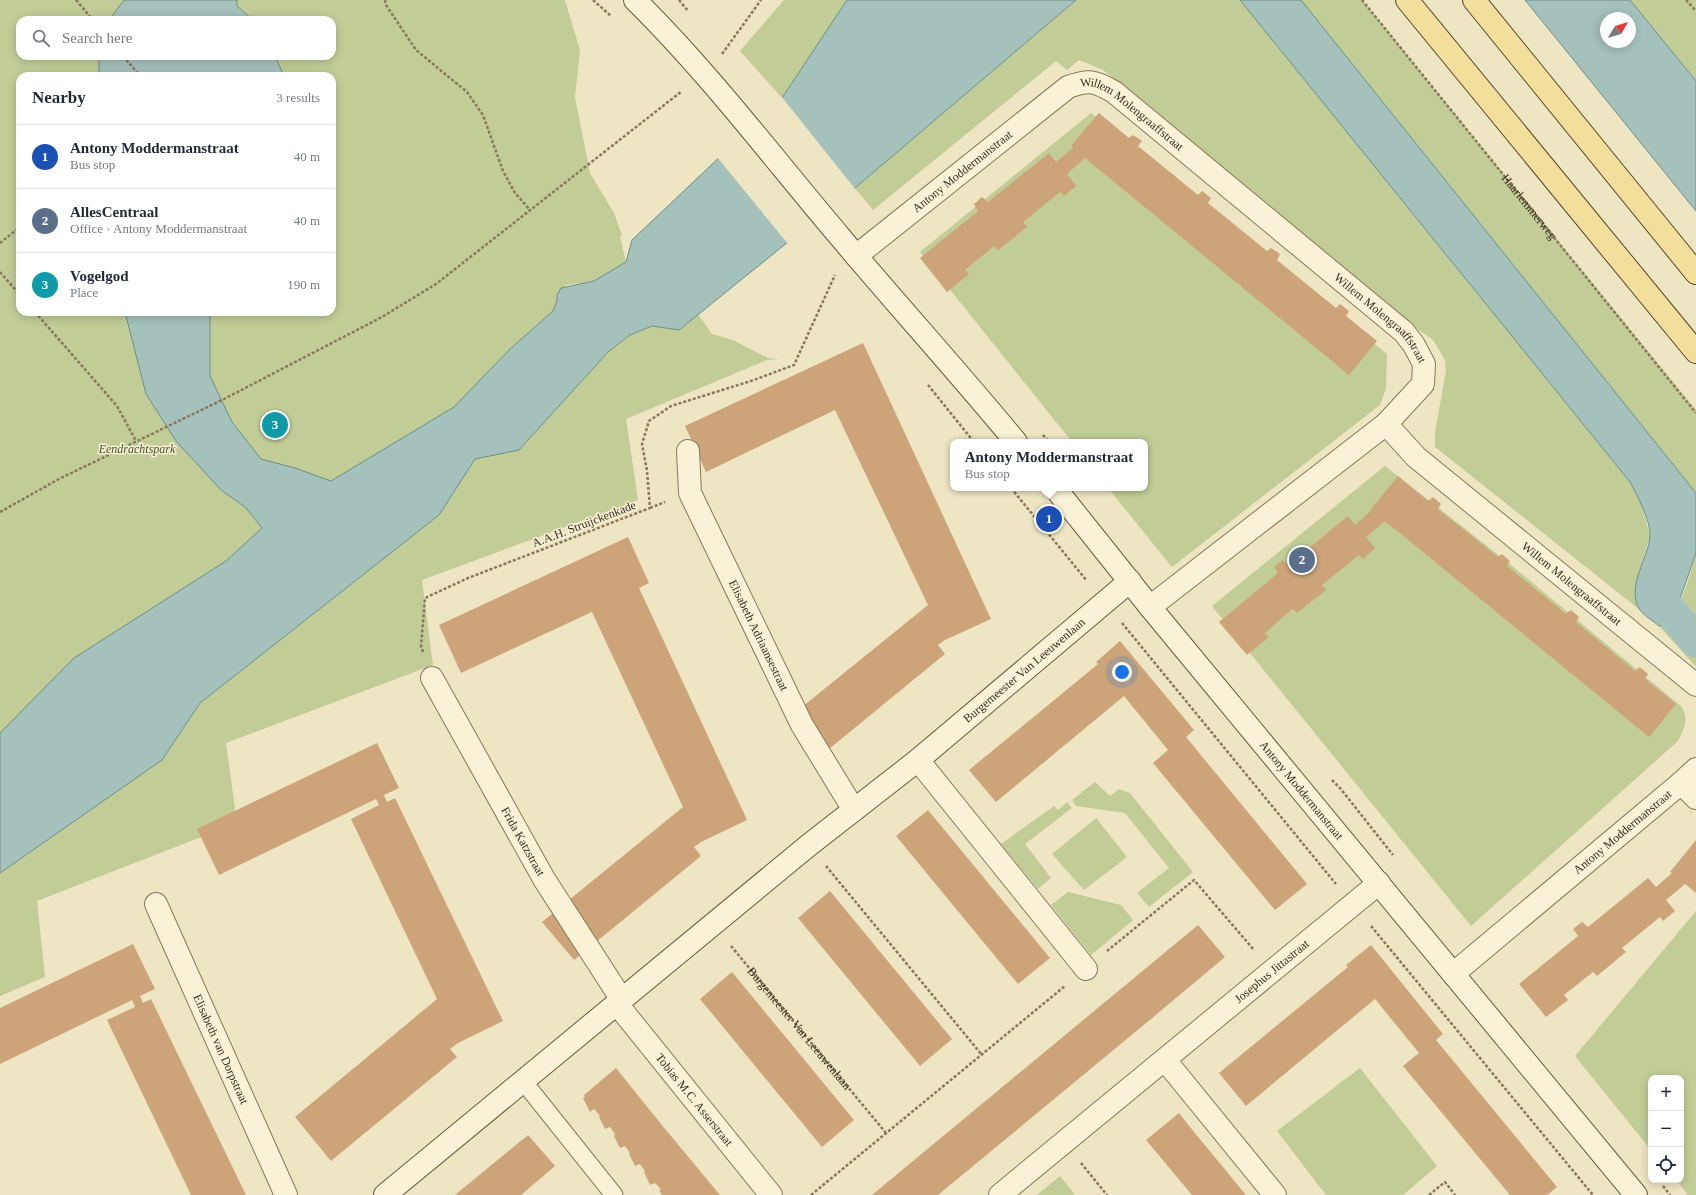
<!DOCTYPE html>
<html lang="en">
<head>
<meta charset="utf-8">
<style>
  body { margin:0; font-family:"Times New Roman",serif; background:#f2f2f3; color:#1f2937 }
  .controls { position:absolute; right:12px; bottom:12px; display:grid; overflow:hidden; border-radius:8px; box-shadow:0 2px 10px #0003 }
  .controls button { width:36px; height:36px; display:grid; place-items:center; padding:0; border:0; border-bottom:1px solid #e0e1e3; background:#fff; color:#1f2937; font:20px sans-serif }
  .compass { position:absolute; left:1600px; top:12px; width:36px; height:36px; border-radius:50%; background:#fff; box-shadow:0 2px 10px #0003; rotate:52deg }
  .you { position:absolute; left:1122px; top:672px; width:14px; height:14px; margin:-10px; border:3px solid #fff; border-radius:50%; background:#1a73e8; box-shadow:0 0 0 6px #1a73e833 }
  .badge { display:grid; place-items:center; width:26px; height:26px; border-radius:50%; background:#983329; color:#fff; font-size:13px; font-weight:700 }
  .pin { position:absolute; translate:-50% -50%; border:2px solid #fff; box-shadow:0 1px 4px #0006 }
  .popup { position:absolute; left:950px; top:439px; width:198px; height:52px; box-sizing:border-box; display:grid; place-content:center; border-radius:8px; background:#fff; filter:drop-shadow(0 1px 3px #0005); font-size:13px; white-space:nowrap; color:#747a83 }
  .popup b { font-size:15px; color:#1f2937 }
  .popup::after { content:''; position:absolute; left:50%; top:100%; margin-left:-8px; border:8px solid transparent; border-top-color:#fff }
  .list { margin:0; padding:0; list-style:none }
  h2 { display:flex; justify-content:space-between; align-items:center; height:52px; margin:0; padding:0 16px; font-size:17px }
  h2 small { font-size:13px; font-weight:400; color:#747a83 }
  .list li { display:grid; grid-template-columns:26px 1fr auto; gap:12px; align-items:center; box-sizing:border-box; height:64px; padding:0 16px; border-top:1px solid #e0e1e3 }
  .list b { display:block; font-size:15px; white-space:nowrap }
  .list p { margin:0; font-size:13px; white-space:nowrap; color:#747a83 }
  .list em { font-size:13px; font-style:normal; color:#747a83 }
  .icon { flex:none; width:22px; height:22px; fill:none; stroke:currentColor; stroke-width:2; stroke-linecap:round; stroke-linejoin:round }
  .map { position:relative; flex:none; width:1696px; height:1195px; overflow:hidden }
  .search { position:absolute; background:#fff; box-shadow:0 2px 10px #0003; left:16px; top:16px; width:320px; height:44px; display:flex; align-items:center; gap:10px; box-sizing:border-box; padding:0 14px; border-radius:12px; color:#747a83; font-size:15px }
  .panel { position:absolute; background:#fff; box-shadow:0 2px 10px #0003; left:16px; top:72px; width:320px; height:244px; border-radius:12px }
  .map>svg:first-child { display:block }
  .green { fill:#c1cc97; fill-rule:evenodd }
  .water { fill:#a5c1bc; stroke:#6c8f8a; fill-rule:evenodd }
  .pier { fill:#eee5c3 }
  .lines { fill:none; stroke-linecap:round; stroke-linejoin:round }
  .canal { stroke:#a5c1bc; stroke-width:33 }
  .building { fill:#cda479 }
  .lane-casing { stroke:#89775a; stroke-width:19 }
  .street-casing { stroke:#89775a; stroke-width:24 }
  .secondary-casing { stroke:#6a583d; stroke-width:24 }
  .primary-casing { stroke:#56452e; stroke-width:24 }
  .path { stroke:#89775a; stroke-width:2.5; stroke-dasharray:3 2; stroke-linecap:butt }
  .lane { stroke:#f9f2d6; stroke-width:17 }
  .street { stroke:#f9f2d6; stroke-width:22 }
  .secondary { stroke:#f9f2d6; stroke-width:22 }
  .primary { stroke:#f2df9b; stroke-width:22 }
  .labels { text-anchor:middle; stroke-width:3; stroke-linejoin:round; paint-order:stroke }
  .street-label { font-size:12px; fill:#382d1e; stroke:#f6efd3 }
  .park-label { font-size:12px; font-style:italic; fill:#445524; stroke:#f6efd3 }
</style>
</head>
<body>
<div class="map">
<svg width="1696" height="1195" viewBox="0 0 1696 1195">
  <rect width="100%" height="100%" fill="#eee5c3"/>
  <!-- green -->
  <g class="green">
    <path d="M0,0H565L580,50L575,97L590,173L614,213L622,235L620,237L626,262L594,281L566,285L557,295V301L553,311L510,349L454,407L331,482L226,561L201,577L0,765ZM20,20H332V56H20ZM20,76H332V312H20Z"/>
    <path d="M784,0H847L782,98L740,51Z"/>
    <path d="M1076,0H1240L1630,482L1641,502L1650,536L1638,576L1636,598L1640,610L1435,447V432L1446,371L1445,360L1433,340L1405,320L1402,316L1103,70L1079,60L1067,70L1056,61L873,210L855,188Z"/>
    <path d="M1301,0H1362L1696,410V493Z"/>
    <path d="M1630,0H1696V81Z"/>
    <path d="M1091,113L1387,354L1386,388L1380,405L1172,567L1108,488H1145V442H1072L920,252Z"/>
    <path d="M698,314L712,334L733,340L768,358L779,359L767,360L626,419L638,500L422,580L433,665L226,743L237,823L37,901L45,977L0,996V873L162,760L200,703L439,515L475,459L519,450L609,351L630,335L652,326L679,330Z"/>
    <path d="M1385,466L1505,560L1682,707C1689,720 1684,729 1678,741L1471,926L1212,606Z"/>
    <path d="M1696,553V667L1659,626C1680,621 1690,572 1696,553Z"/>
    <path d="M1095,782L1110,796L1119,789L1130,793L1193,872L1149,907L1137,893L1169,868L1125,813L1076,806L1072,800Z"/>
    <path d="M1067,802L1072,808L1025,844L1051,878L1038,889L1001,844L1054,806L1058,810Z"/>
    <path d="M1096,818L1127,857L1084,890L1052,854Z"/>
    <path d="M1068,892L1121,905L1133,920L1091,955L1051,905Z"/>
    <path d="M1696,911V1195H1688L1676,1180H1681V1078H1651V1150L1575,1056Z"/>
    <path d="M1360,1068L1437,1166L1403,1195H1326L1277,1131Z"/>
    <path d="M1060,1176L1075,1195H1037Z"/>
  </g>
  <!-- water -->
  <g class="water">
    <path d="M124,0H237V6L253,20H109Z"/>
    <path d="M847,0H1076L855,188L679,330L652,326L630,335L609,351L519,450L475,459L439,515L200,703L162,760L0,873V733L74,658L226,561L262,528L245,507L221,490L176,441L146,394L125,312H210V376L232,422L261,459L295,468L331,481L454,407L510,349L553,311L557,301V295L561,288L594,281L626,262L632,240L782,98Z"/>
    <path d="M1240,0H1301L1696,493V553L1674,616L1666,624L1659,626C1654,621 1644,616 1640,610C1625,588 1649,557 1650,536C1651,522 1637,494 1630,482Z"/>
    <path d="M1525,0H1630L1696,81V211ZM1606,18H1630V42H1606Z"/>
    <path d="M99,56H275L284,76H99Z"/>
  </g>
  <!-- pier -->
  <path class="pier" d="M781,96L856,190L788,244L717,157Z"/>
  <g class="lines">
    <!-- canal -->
    <path class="canal" d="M1664,573L1663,602L1696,641"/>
  </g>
  <!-- building -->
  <g class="building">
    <path d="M1099,113L1129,138L1133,135L1142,141L1138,146L1198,195L1202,191L1211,198L1208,203L1267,251L1271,248L1280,254L1277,260L1336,308L1340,304L1349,311L1346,316L1377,341L1349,375L1085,158L1067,174L1076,186L1064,196L1060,192L1023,222L1027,227L998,250L994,246L965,270L969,274L947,292L920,258L978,211L974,204L982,197L988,202L1049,153L1056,162L1073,148L1071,146Z"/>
    <path d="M863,343L991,619L945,640L938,645L945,654L818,758L786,720L928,605L835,410L706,472L685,426Z"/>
    <path d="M1398,476L1428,501L1433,497L1441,504L1438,509L1498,557L1502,554L1510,561L1507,566L1566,614L1571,610L1579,617L1576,622L1635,671L1640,667L1648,674L1645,679L1676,704L1649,737L1385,521L1366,537L1375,548L1363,559L1359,555L1322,585L1326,590L1297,613L1293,609L1283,617L1265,633L1269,637L1247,655L1219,622L1278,573L1274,567L1282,560L1288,565L1348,516L1355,525L1372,510L1371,509Z"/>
    <path d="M628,537L649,583L639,588L747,820L701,842L694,847L701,856L574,960L542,922L683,807L592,612L461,673L439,625Z"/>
    <path d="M1120,641L1194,730L1186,737L1307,884L1275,910L1153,763L1168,750L1124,696L996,802L969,770L1098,664L1096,662Z"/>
    <path d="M377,743L399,788L384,795L387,802L395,798L503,1021L458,1043L450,1049L457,1057L331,1161L295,1117L437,999L351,819L379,805L376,799L219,875L197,829Z"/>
    <path d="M928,810L1050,958L1018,984L896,836Z"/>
    <path d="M1696,840V893L1685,884L1666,900L1675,911L1663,921L1660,917L1622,948L1626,952L1597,976L1593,972L1564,995L1568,1000L1546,1017L1519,984L1578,936L1573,929L1582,922L1588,927L1648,878L1656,887L1672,873L1670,872Z"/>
    <path d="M830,891L952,1039L920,1066L798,918Z"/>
    <path d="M1198,925L1225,957L1151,1019L938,1195H872Z"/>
    <path d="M133,944L155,989L140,996L143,1003L151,999L246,1195H191L107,1020L135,1007L132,1000L0,1064V1008Z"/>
    <path d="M1371,945L1443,1034L1436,1040L1557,1187L1547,1195H1510L1403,1066L1419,1053L1375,999L1246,1106L1219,1073L1348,967L1346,965Z"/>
    <path d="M732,972L854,1120L822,1147L700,999Z"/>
    <path d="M616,1068L661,1124L720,1195H662L659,1190L661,1189L655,1183L650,1185L644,1172L645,1171L640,1164L635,1166L629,1154L630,1153L625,1146L620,1148L614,1136L615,1134L610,1127L605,1129L599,1117L600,1116L594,1109L590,1112L583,1098L585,1097L584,1095Z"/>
    <path d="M1179,1113L1194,1132L1246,1195H1192L1146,1140Z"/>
    <path d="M528,1135L555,1166L521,1195H455Z"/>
  </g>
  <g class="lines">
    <!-- lane casing -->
    <g class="lane-casing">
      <path id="lane" d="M523,1081L614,1195"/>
    </g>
    <!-- street casing -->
    <g class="street-casing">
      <g id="street">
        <path id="s3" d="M856,256L1068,87C1089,79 1095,81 1114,92L1404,332L1414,345L1424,364L1423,384L1386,424L1416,457L1696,685"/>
        <path id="s4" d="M688,451L690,493L802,725L854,810"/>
        <path d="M1150,607L1386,424"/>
        <path id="s5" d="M432,678L544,879L622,1000"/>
        <path d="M918,760L1086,969"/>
        <path d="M1696,769L1681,783L1696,798"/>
        <path id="s6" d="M156,904L286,1195"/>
        <path id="s7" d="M1453,974L1681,783"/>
        <path id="s8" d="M617,1004L771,1195"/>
        <path d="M1165,1060L1275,1195"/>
        <path id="s9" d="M1000,1195L1379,883"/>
      </g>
    </g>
    <!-- secondary casing -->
    <g class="secondary-casing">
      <g id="secondary">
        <path d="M635,0C710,74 773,158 841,238C899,307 959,373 1016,442"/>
        <path id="s10" d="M1055,488L1150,607L1636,1195"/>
        <path id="s11" d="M385,1195L809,845L918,760L1130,581"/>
      </g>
    </g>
    <!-- primary casing -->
    <g class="primary-casing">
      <g id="primary">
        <path d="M1407,0L1696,352"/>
        <path d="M1474,0L1696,273"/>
      </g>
    </g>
    <!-- path -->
    <g class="path">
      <path d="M76,0L93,20"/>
      <path d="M385,0L386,5L416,50L467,92L483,115L503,171L515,193L530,210"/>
      <path d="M593,0L611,16"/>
      <path d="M679,0L688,11"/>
      <path id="s1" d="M1362,0L1696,413"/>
      <path d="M1686,0L1696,11"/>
      <path d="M722,54L761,0"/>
      <path d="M123,56L140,76"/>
      <path d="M0,243L20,227"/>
      <path d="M0,272L20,295"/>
      <path d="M35,312L117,406L136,441"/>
      <path d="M928,385L974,442"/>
      <path d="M1043,435L1049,442"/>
      <path d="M1011,488L1087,581"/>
      <path d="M650,508L665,502"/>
      <path d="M0,512L59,479L224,399L382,317L436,284L682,91"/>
      <path d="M1122,623L1336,884"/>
      <path d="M423,652L421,646L425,598L468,578L650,508L647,471L642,444L649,421L671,406L754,380L794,365L835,275"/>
      <path d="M1332,780L1340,788L1393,855"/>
      <path d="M826,866L982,1055"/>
      <path d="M1371,926L1593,1195"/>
      <path id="s2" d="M731,946L886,1133"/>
      <path d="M1107,951L1194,880L1254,950"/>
      <path d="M1081,1163L1107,1195"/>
      <path d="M1663,1186L1670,1195"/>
      <path d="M811,1195L1065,986"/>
      <path d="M1429,1195L1445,1182L1455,1195"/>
    </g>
    <!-- lane -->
    <use href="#lane" class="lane"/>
    <!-- street -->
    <use href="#street" class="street"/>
    <!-- secondary -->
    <use href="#secondary" class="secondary"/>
    <!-- primary -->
    <use href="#primary" class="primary"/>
  </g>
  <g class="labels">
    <!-- street labels -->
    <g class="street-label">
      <text dy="4" stroke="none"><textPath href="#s3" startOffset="346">Willem Molengraaffstraat</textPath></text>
      <text dy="4" stroke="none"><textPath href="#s3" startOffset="136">Antony Moddermanstraat</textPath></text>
      <text dy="4" stroke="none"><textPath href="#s1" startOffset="266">Haarlemmerweg</textPath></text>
      <text dy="4" stroke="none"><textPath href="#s3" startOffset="670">Willem Molengraaffstraat</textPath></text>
      <text transform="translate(584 524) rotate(-21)" y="4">A.A.H. Struijckenkade</text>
      <text dy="4" stroke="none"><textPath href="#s3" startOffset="1054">Willem Molengraaffstraat</textPath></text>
      <text dy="4" stroke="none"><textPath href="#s4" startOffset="200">Elisabeth Adriaansestraat</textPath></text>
      <text dy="4" stroke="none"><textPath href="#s11" startOffset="827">Burgemeester Van Leeuwenlaan</textPath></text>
      <text dy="4" stroke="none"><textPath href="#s10" startOffset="390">Antony Moddermanstraat</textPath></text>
      <text dy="4" stroke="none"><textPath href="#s7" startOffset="221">Antony Moddermanstraat</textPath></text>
      <text dy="4" stroke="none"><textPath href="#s5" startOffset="187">Frida Katzstraat</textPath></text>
      <text dy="4" stroke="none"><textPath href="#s9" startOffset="352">Josephus Jittastraat</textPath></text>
      <text dy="4" stroke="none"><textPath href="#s2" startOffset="107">Burgemeester Van Leeuwenlaan</textPath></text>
      <text dy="4" stroke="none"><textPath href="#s6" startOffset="159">Elisabeth van Dorpstraat</textPath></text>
      <text dy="4" stroke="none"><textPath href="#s8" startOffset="123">Tobias M.C. Asserstraat</textPath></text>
    </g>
    <!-- park labels -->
    <g class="park-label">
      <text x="137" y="453">Eendrachtspark</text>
    </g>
  </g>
</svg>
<div class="controls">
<button>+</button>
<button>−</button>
<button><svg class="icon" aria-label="locate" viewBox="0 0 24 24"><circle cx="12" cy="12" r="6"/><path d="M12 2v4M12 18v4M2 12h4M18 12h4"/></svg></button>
</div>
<svg class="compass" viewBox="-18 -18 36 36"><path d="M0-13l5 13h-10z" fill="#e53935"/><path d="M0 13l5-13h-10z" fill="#747a83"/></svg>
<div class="you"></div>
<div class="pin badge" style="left:1049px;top:519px;background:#1a4fb4">1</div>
<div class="popup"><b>Antony Moddermanstraat</b>Bus stop</div>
<div class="pin badge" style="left:1302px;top:560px;background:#5c6f8a">2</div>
<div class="pin badge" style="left:275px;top:425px;background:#0f9aa8">3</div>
<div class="search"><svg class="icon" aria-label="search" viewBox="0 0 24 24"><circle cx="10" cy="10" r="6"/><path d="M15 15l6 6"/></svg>Search here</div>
<section class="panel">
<h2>Nearby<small>3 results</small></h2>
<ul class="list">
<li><span class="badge" style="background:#1a4fb4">1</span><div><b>Antony Moddermanstraat</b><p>Bus stop</p></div><em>40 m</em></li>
<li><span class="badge" style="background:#5c6f8a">2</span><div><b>AllesCentraal</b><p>Office · Antony Moddermanstraat</p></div><em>40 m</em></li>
<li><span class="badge" style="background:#0f9aa8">3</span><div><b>Vogelgod</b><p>Place</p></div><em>190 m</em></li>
</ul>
</section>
</div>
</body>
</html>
